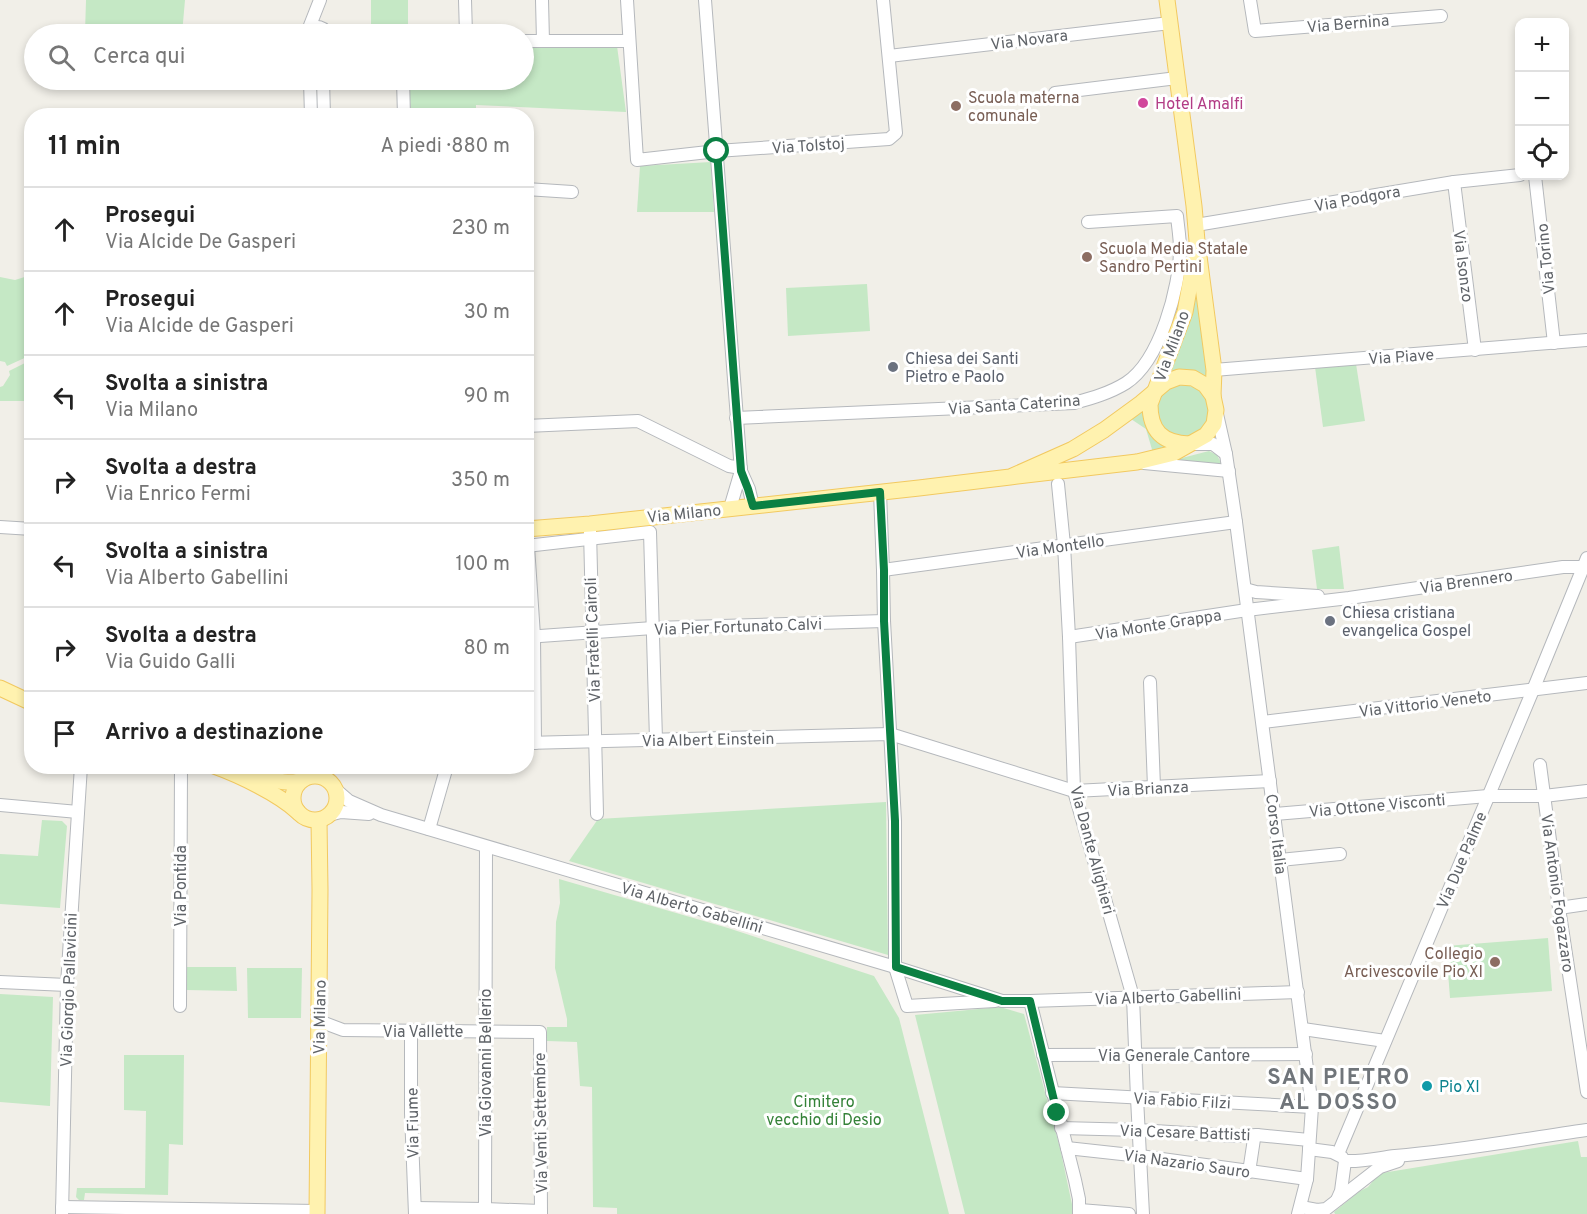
<!DOCTYPE html>
<html lang="it">
<head>
<meta charset="utf-8">
<style>
  body { margin:0; font-family:Overpass,sans-serif; background:#f2f2f2; color:#222 }
  .controls { position:absolute; right:18px; top:18px; display:grid; overflow:hidden; border-radius:12px; box-shadow:0 3px 9px #0003 }
  .controls button { width:54px; height:54px; display:grid; place-items:center; padding:0; border:0; border-bottom:2px solid #e0e0e0; background:#fff; color:#222; font:30px sans-serif }
  .stop { position:absolute; width:18px; height:18px; margin:-14px; border:4px solid #0b8043; border-radius:50%; background:#fff }
  .stop.end { background:#0b8043; border-color:#fff; box-shadow:0 2px 6px #0008 }
  .list { margin:0; padding:0; list-style:none }
  h2 { display:flex; justify-content:space-between; align-items:center; height:78px; margin:0; padding:0 24px; font-size:26px }
  h2 small { font-size:20px; font-weight:400; color:#767676 }
  .list li { display:grid; grid-template-columns:39px 1fr auto; gap:18px; align-items:center; box-sizing:border-box; height:84px; padding:0 24px; border-top:2px solid #e0e0e0 }
  .list b { display:block; font-size:22px; white-space:nowrap }
  .list p { margin:0; font-size:20px; white-space:nowrap; color:#767676 }
  .list em { font-size:20px; font-style:normal; color:#767676 }
  .icon { flex:none; width:33px; height:33px; fill:none; stroke:currentColor; stroke-width:2; stroke-linecap:round; stroke-linejoin:round }
  .map { position:relative; flex:none; width:1587px; height:1214px; overflow:hidden }
  .search { position:absolute; background:#fff; box-shadow:0 3px 9px #0003; left:24px; top:24px; width:510px; height:66px; display:flex; align-items:center; gap:15px; box-sizing:border-box; padding:0 21px; border-radius:33px; color:#767676; font-size:22px }
  .panel { position:absolute; background:#fff; box-shadow:0 3px 9px #0003; left:24px; top:108px; width:510px; height:666px; border-radius:24px }
  .map>svg:first-child { display:block }
  .green { fill:#c5e8c5 }
  .lines { fill:none; stroke-linecap:round; stroke-linejoin:round }
  .minor-casing { stroke:#b5b8bc; stroke-width:14 }
  .major-casing { stroke:#f2c960; stroke-width:17 }
  .minor { stroke:#fff; stroke-width:12 }
  .major { stroke:#fff2af; stroke-width:15 }
  .route { stroke:#0b8043; stroke-width:8 }
  .hotel-dot { fill:#d1479c; stroke:#fff; stroke-width:2 }
  .education-dot { fill:#8d6e63; stroke:#fff; stroke-width:2 }
  .worship-dot { fill:#6b7280; stroke:#fff; stroke-width:2 }
  .culture-dot { fill:#0f9aa8; stroke:#fff; stroke-width:2 }
  .labels { text-anchor:middle; stroke-width:6; stroke-linejoin:round; paint-order:stroke }
  .street-label { font-size:16px; fill:#5f6368; stroke:#fff }
  .education-label { font-size:16px; fill:#785e54; stroke:#fff; text-anchor:start }
  .hotel-label { font-size:16px; fill:#b23c85; stroke:#fff; text-anchor:start }
  .worship-label { font-size:16px; fill:#5b616d; stroke:#fff; text-anchor:start }
  .culture-label { font-size:16px; fill:#0d838f; stroke:#fff; text-anchor:start }
  .park-label { font-size:16px; fill:#348238; stroke:#fff }
  .district-label { font-size:22px; font-weight:bold; letter-spacing:1.5px; fill:#70757a; stroke:#fff }
</style>
</head>
<body>
<div class="map">
<svg width="1587" height="1214" viewBox="0 0 1587 1214">
  <rect width="100%" height="100%" fill="#f1efe8"/>
  <!-- green -->
  <g class="green">
    <path d="M86,0H185L182,34H109L85,32Z"/>
    <rect x="371" y="0" width="37" height="24"/>
    <path d="M524,46H617L626,112L476,105V115H411L409,80H524Z"/>
    <path d="M711,162L714,212H637L640,166Z"/>
    <path d="M31,275V355L7,366L5,362L0,361V277L15,280Z"/>
    <path d="M867,284L870,331L788,336L786,288Z"/>
    <path d="M1200,291L1210,383L1167,376L1183,341L1195,292Z"/>
    <path d="M31,360V401H0V387L3,386L10,375L9,371Z"/>
    <path d="M1356,364L1365,421L1323,427L1315,367Z"/>
    <circle cx="1183" cy="411" r="26"/>
    <path d="M1140,405L1170,447L1153,453L1146,429L1131,419Z"/>
    <path d="M1209,451L1217,455L1223,467L1175,462L1178,459Z"/>
    <path d="M1339,546L1344,589H1317L1312,550Z"/>
    <path d="M886,802L888,955L569,861L598,819Z"/>
    <path d="M42,820L62,821L67,826L60,908L0,904V854L38,856Z"/>
    <path d="M559,879L728,928L874,976L899,1018L949,1214H617V1208L593,1207L592,1087L580,1086L577,1042L547,1041V1027H567V1019L555,968L556,922L560,903Z"/>
    <path d="M1548,938L1552,991L1450,998L1446,946Z"/>
    <path d="M185,967H236L237,991L186,990Z"/>
    <path d="M247,968H302L301,1018H248Z"/>
    <path d="M0,994L53,997L50,1106L0,1102Z"/>
    <path d="M1000,1007L1024,1014L1060,1148L1073,1209L1072,1214H965L915,1015Z"/>
    <path d="M124,1055H184L183,1145L169,1144L168,1195L85,1193L84,1200H79L76,1197L77,1188H145L146,1111L124,1110Z"/>
    <path d="M1578,1141L1581,1157H1587V1214H1335L1334,1212L1360,1191L1368,1187L1378,1175L1382,1173Z"/>
  </g>
  <g class="lines">
    <!-- minor casing -->
    <g class="minor-casing">
      <g id="minor">
        <path d="M465,0L466,34"/>
        <path d="M542,0L543,41"/>
        <path d="M627,0L637,160L717,151L889,139L896,133L883,0"/>
        <path d="M705,0L741,471L749,489L753,506"/>
        <path d="M1250,0L1255,31L1441,16"/>
        <path d="M309,28L320,0"/>
        <path d="M305,33C311,25 322,24 327,34"/>
        <path d="M524,41H629"/>
        <path d="M889,56L1170,23"/>
        <path d="M310,80L311,116"/>
        <path d="M323,80L324,116"/>
        <path d="M403,80L404,116"/>
        <path d="M1055,93L1177,78"/>
        <path d="M1535,176L1554,343"/>
        <path d="M1454,182L1475,350"/>
        <path d="M526,189L572,192"/>
        <path d="M1196,225L1454,182L1520,175"/>
        <path d="M1214,370L1587,340"/>
        <path d="M1217,414L1226,454L1236,522L1312,1107L1307,1179L1298,1214"/>
        <path d="M736,418L1074,403C1092,398 1110,393 1126,383C1160,361 1180,287 1180,249C1180,238 1178,227 1177,216L1088,222"/>
        <path d="M526,426L638,421L729,466L741,468"/>
        <path d="M1189,444H1213L1226,454"/>
        <path d="M1144,463L1229,471"/>
        <path d="M1058,484L1064,545L1069,637L1074,791L1133,997L1137,1098L1143,1214"/>
        <path d="M880,492L883,570L884,621L895,821V967L907,1006L995,1001"/>
        <path d="M730,508L741,471"/>
        <path d="M0,527L32,529"/>
        <path d="M590,531L597,814"/>
        <path d="M526,546L650,532L656,740"/>
        <path d="M528,546L534,636L535,743"/>
        <path d="M883,570L1236,522"/>
        <path d="M1245,589L1256,592L1318,596"/>
        <path d="M526,637L653,628L884,621"/>
        <path d="M1069,637L1247,610L1349,598L1563,567H1583L1587,565"/>
        <path d="M1150,682L1154,787"/>
        <path d="M1263,722L1587,683"/>
        <path d="M526,743L890,734L1074,791L1270,781"/>
        <path d="M1540,765L1559,908L1587,1092"/>
        <path d="M334,788L349,801L381,815L895,967L1002,1001H1030L1298,992"/>
        <path d="M0,805L78,812"/>
        <path d="M1275,814L1488,796H1544L1587,791"/>
        <path d="M329,815L341,812L369,814"/>
        <path d="M429,829L447,766"/>
        <path d="M1280,860L1340,854"/>
        <path d="M1559,908L1587,904"/>
        <path d="M0,982L67,985"/>
        <path d="M1030,1001L1075,1180L1079,1199V1214"/>
        <path d="M180,1006L181,766"/>
        <path d="M319,1021L343,1030L540,1032L541,1214"/>
        <path d="M1303,1029L1385,1041"/>
        <path d="M411,1031V1113L415,1214"/>
        <path d="M1043,1055L1306,1054"/>
        <path d="M1052,1093L1312,1107"/>
        <path d="M1061,1128L1138,1130L1235,1136L1257,1135L1309,1140"/>
        <path d="M1067,1148L1140,1156L1307,1179"/>
        <path d="M1309,1149L1332,1152L1342,1157"/>
        <path d="M1338,1154L1533,690L1587,558"/>
        <path d="M1345,1161C1362,1162 1378,1158 1395,1156C1459,1151 1523,1139 1587,1130"/>
        <path d="M1249,1172L1254,1139L1257,1135"/>
        <path d="M1337,1200L1341,1191L1345,1161"/>
        <path d="M62,1207L317,1211"/>
        <path d="M1301,1207L1317,1210L1326,1209L1380,1167L1398,1161"/>
        <path d="M415,1208L485,1209L486,847"/>
        <path d="M485,1209L541,1211"/>
        <path d="M1080,1210L1129,1214"/>
        <path d="M62,1214L67,985L81,766"/>
      </g>
    </g>
    <!-- major casing -->
    <g class="major-casing">
      <g id="major">
        <path d="M1167,0L1194,206L1197,241L1214,370L1213,396"/>
        <path d="M1189,444C1162,443 1150,431 1150,404L1185,312L1194,262"/>
        <path d="M526,529L590,524L919,488L1010,477L1137,462L1174,453L1206,435L1214,424L1216,410L1213,396L1205,385L1193,378L1179,377L1166,382L1141,403L1104,430L1073,449L1010,477"/>
        <path d="M0,688L32,703"/>
        <path d="M214,766C239,775 279,794 298,812"/>
        <path d="M246,776C263,776 291,788 305,778"/>
        <circle cx="315" cy="798" r="22"/>
        <path d="M317,1214L320,890L319,820"/>
      </g>
    </g>
    <!-- minor -->
    <use href="#minor" class="minor"/>
    <!-- major -->
    <use href="#major" class="major"/>
  </g>
  <g class="lines">
    <!-- route -->
    <path class="route" d="M717,151L741,471L748,489L753,506L880,492L884,570V621L895,821L896,967L1002,1001H1030L1057,1113"/>
  </g>
  <!-- markers -->
  <circle class="hotel-dot" cx="1143" cy="103" r="6"/>
  <g class="education-dot">
    <circle cx="956" cy="106" r="6"/>
    <circle cx="1087" cy="257" r="6"/>
    <circle cx="1495" cy="962" r="6"/>
  </g>
  <g class="worship-dot">
    <circle cx="893" cy="367" r="6"/>
    <circle cx="1330" cy="621" r="6"/>
  </g>
  <circle class="culture-dot" cx="1427" cy="1086" r="6"/>
  <g class="labels">
    <!-- street labels -->
    <g class="street-label">
      <text transform="translate(1348 23) rotate(-5)" y="6">Via Bernina</text>
      <text transform="translate(1029 39) rotate(-7)" y="6">Via Novara</text>
      <text transform="translate(808 145) rotate(-4)" y="6">Via Tolstoj</text>
      <text transform="translate(1357 198) rotate(-10)" y="6">Via Podgora</text>
      <text transform="translate(1545 259) rotate(-96)" y="6">Via Torino</text>
      <text transform="translate(1464 266) rotate(83)" y="6">Via Isonzo</text>
      <text transform="translate(1171 346) rotate(-70)" y="6">Via Milano</text>
      <text transform="translate(1401 356) rotate(-4)" y="6">Via Piave</text>
      <text transform="translate(1014 404) rotate(-4)" y="6">Via Santa Caterina</text>
      <text transform="translate(684 513) rotate(-6)" y="6">Via Milano</text>
      <text transform="translate(1060 546) rotate(-8)" y="6">Via Montello</text>
      <text transform="translate(1466 581) rotate(-8)" y="6">Via Brennero</text>
      <text transform="translate(1158 624) rotate(-9)" y="6">Via Monte Grappa</text>
      <text transform="translate(738 626) rotate(-2)" y="6">Via Pier Fortunato Calvi</text>
      <text transform="translate(592 640) rotate(-92)" y="6">Via Fratelli Cairoli</text>
      <text transform="translate(1425 703) rotate(-7)" y="6">Via Vittorio Veneto</text>
      <text transform="translate(708 739) rotate(-1)" y="6">Via Albert Einstein</text>
      <text transform="translate(1148 788) rotate(-3)" y="6">Via Brianza</text>
      <text transform="translate(1377 805) rotate(-5)" y="6">Via Ottone Visconti</text>
      <text transform="translate(1277 834) rotate(83)" y="6">Corso Italia</text>
      <text transform="translate(1093 850) rotate(75)" y="6">Via Dante Alighieri</text>
      <text transform="translate(1461 860) rotate(-67)" y="6">Via Due Palme</text>
      <text transform="translate(180 886) rotate(-90)" y="6">Via Pontida</text>
      <text transform="translate(1558 893) rotate(82)" y="6">Via Antonio Fogazzaro</text>
      <text transform="translate(692 907) rotate(16)" y="6">Via Alberto Gabellini</text>
      <text transform="translate(68 990) rotate(-88)" y="6">Via Giorgio Pallavicini</text>
      <text transform="translate(1168 996) rotate(-2)" y="6">Via Alberto Gabellini</text>
      <text transform="translate(319 1017) rotate(-89)" y="6">Via Milano</text>
      <text x="423" y="1037">Via Vallette</text>
      <text x="1174" y="1061">Via Generale Cantore</text>
      <text transform="translate(485 1063) rotate(-90)" y="6">Via Giovanni Bellerio</text>
      <text transform="translate(1182 1100) rotate(3)" y="6">Via Fabio Filzi</text>
      <text transform="translate(412 1123) rotate(-91)" y="6">Via Fiume</text>
      <text transform="translate(540 1123) rotate(-91)" y="6">Via Venti Settembre</text>
      <text transform="translate(1185 1132) rotate(2)" y="6">Via Cesare Battisti</text>
      <text transform="translate(1187 1163) rotate(8)" y="6">Via Nazario Sauro</text>
    </g>
    <!-- education labels -->
    <g class="education-label">
      <text x="968" y="103">Scuola materna<tspan x="968" dy="18">comunale</tspan></text>
      <text x="1099" y="254">Scuola Media Statale<tspan x="1099" dy="18">Sandro Pertini</tspan></text>
      <text x="1483" y="959" text-anchor="end">Collegio<tspan x="1483" dy="18">Arcivescovile Pio XI</tspan></text>
    </g>
    <!-- hotel labels -->
    <g class="hotel-label">
      <text x="1155" y="109">Hotel Amalfi</text>
    </g>
    <!-- worship labels -->
    <g class="worship-label">
      <text x="905" y="364">Chiesa dei Santi<tspan x="905" dy="18">Pietro e Paolo</tspan></text>
      <text x="1342" y="618">Chiesa cristiana<tspan x="1342" dy="18">evangelica Gospel</tspan></text>
    </g>
    <!-- culture labels -->
    <g class="culture-label">
      <text x="1439" y="1092">Pio XI</text>
    </g>
    <!-- park labels -->
    <g class="park-label">
      <text x="824" y="1107">Cimitero<tspan x="824" dy="18">vecchio di Desio</tspan></text>
    </g>
    <!-- district labels -->
    <g class="district-label">
      <text x="1339" y="1084">SAN PIETRO<tspan x="1339" dy="25">AL DOSSO</tspan></text>
    </g>
  </g>
</svg>
<div class="controls">
<button>+</button>
<button>−</button>
<button><svg class="icon" aria-label="locate" viewBox="0 0 24 24"><circle cx="12" cy="12" r="6"/><path d="M12 2v4M12 18v4M2 12h4M18 12h4"/></svg></button>
</div>
<div class="stop" style="left:717px;top:151px"></div>
<div class="stop end" style="left:1057px;top:1113px"></div>
<div class="search"><svg class="icon" aria-label="search" viewBox="0 0 24 24"><circle cx="10" cy="10" r="6"/><path d="M15 15l6 6"/></svg>Cerca qui</div>
<section class="panel">
<h2>11 min<small>A piedi · 880 m</small></h2>
<ul class="list">
<li><svg class="icon" aria-label="ahead" viewBox="0 0 24 24"><path d="M12 20V5M6 11l6-6 6 6"/></svg><div><b>Prosegui</b><p>Via Alcide De Gasperi</p></div><em>230 m</em></li>
<li><svg class="icon" aria-label="ahead" viewBox="0 0 24 24"><path d="M12 20V5M6 11l6-6 6 6"/></svg><div><b>Prosegui</b><p>Via Alcide de Gasperi</p></div><em>30 m</em></li>
<li><svg class="icon" aria-label="left" viewBox="0 0 24 24"><path d="M17 20v-9H6M10 6l-5 5 5 5"/></svg><div><b>Svolta a sinistra</b><p>Via Milano</p></div><em>90 m</em></li>
<li><svg class="icon" aria-label="right" viewBox="0 0 24 24"><path d="M7 20v-9h11M14 6l5 5-5 5"/></svg><div><b>Svolta a destra</b><p>Via Enrico Fermi</p></div><em>350 m</em></li>
<li><svg class="icon" aria-label="left" viewBox="0 0 24 24"><path d="M17 20v-9H6M10 6l-5 5 5 5"/></svg><div><b>Svolta a sinistra</b><p>Via Alberto Gabellini</p></div><em>100 m</em></li>
<li><svg class="icon" aria-label="right" viewBox="0 0 24 24"><path d="M7 20v-9h11M14 6l5 5-5 5"/></svg><div><b>Svolta a destra</b><p>Via Guido Galli</p></div><em>80 m</em></li>
<li><svg class="icon" aria-label="arrive" viewBox="0 0 24 24"><path d="M6 21V4h12l-3 4 3 4H6"/></svg><div><b>Arrivo a destinazione</b></div></li>
</ul>
</section>
</div>
</body>
</html>
